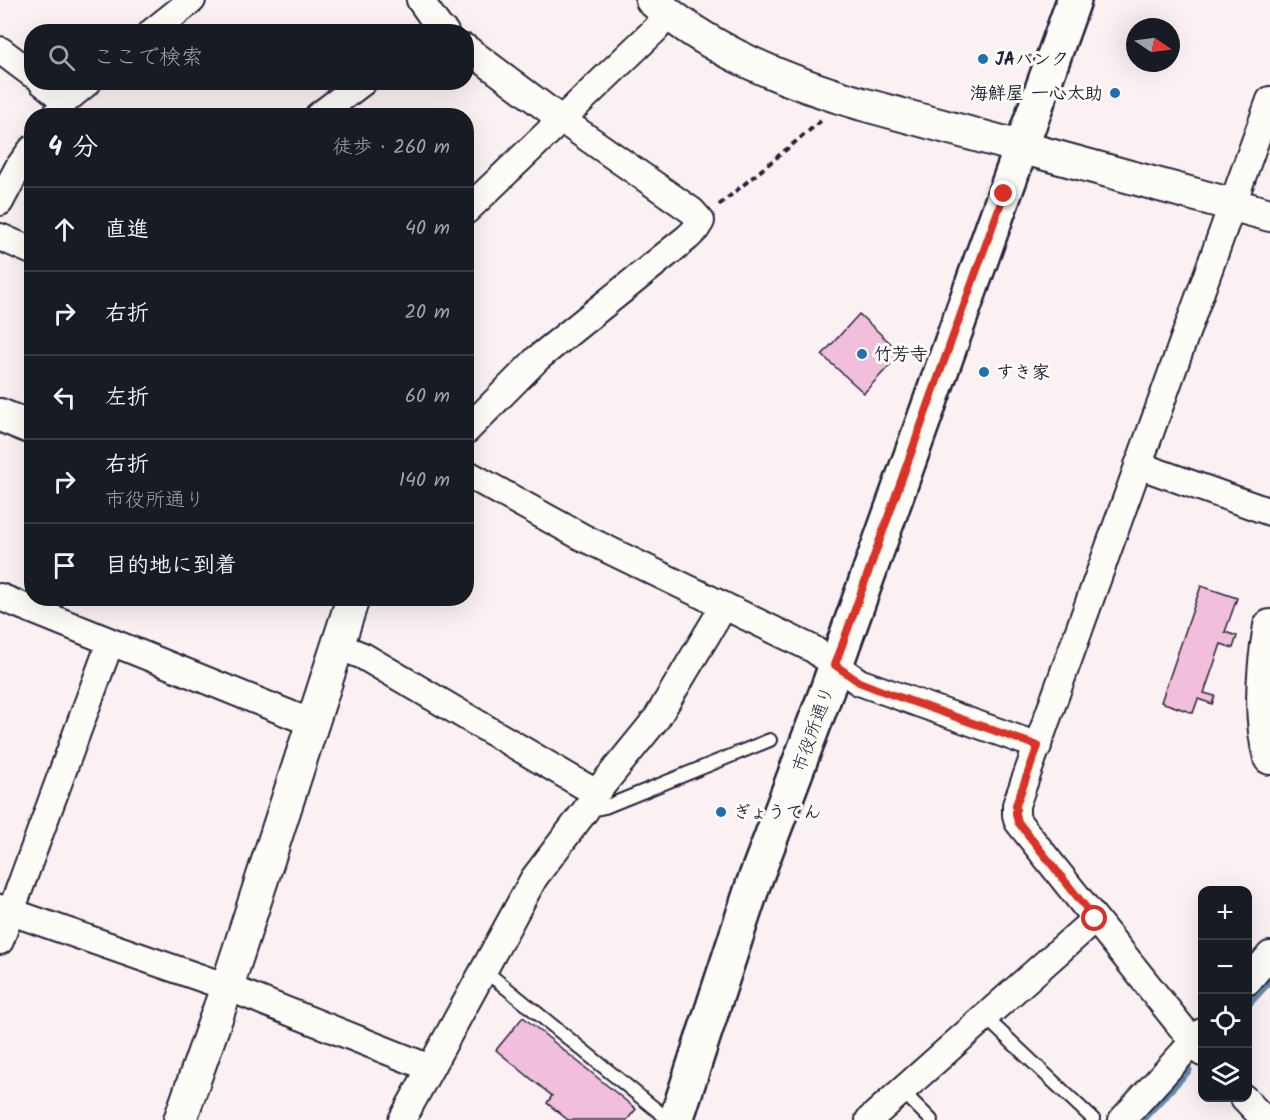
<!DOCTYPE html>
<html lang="ja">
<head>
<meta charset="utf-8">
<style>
  body { margin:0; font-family:Kalam,"Klee One",sans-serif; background:#20242c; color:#f1f3f6 }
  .controls { position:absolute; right:18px; bottom:18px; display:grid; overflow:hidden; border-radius:12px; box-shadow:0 6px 24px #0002 }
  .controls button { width:54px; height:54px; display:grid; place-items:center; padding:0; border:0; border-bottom:2px solid #363941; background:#171b24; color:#f1f3f6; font:30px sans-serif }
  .compass { position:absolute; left:1126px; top:18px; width:54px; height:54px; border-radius:50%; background:#171b24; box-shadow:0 6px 24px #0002; rotate:103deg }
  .stop { position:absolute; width:18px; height:18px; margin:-14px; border:4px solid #d93025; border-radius:50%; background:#fff }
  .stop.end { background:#d93025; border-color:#fff; box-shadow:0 2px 6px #0008 }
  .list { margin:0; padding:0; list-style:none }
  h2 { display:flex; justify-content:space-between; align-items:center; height:78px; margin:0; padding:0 24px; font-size:26px }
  h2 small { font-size:20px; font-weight:400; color:#9ea1a6 }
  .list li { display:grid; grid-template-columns:39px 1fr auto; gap:18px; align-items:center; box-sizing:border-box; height:84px; padding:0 24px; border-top:2px solid #363941 }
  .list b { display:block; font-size:22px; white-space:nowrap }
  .list p { margin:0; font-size:20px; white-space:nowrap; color:#9ea1a6 }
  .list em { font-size:20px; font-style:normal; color:#9ea1a6 }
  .icon { flex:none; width:33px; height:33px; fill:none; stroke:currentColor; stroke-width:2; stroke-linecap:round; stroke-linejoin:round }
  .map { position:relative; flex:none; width:1270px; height:1120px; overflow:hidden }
  .search { position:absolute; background:#171b24; box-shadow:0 6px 24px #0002; left:24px; top:24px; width:450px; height:66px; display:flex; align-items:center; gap:15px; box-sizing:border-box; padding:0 21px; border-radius:24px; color:#9ea1a6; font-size:22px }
  .panel { position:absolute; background:#171b24; box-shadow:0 6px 24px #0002; left:24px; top:108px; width:450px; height:498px; border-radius:24px }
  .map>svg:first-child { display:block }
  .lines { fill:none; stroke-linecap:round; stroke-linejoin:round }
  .stream { stroke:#6689aa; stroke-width:7 }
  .building { fill:#f1bedc; stroke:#22223b; stroke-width:1.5 }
  .service-casing { stroke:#22223b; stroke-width:16 }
  .minor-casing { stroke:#22223b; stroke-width:30 }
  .tertiary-casing { stroke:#22223b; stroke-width:36 }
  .primary-casing { stroke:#22223b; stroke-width:38 }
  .path { stroke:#22223b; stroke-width:4; stroke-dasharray:6 4.5; stroke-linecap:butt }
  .service { stroke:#fdfcf7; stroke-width:12 }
  .minor { stroke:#fdfcf7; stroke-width:26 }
  .tertiary { stroke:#fdfcf7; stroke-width:32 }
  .primary { stroke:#fdfcf7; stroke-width:33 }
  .route { stroke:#d93025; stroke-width:8 }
  .poi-dot { fill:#1f6fb2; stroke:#fdfcf7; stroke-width:2 }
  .labels { text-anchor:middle; stroke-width:6; stroke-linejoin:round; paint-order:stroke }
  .poi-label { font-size:18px; font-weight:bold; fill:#22223b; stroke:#fdfcf7; text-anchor:start }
  .street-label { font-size:18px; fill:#22223b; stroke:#fdfcf7 }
</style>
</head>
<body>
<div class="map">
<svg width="1270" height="1120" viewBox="0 0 1270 1120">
  <rect width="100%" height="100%" fill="#fbf0f2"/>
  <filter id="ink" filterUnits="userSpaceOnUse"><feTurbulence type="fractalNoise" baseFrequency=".0167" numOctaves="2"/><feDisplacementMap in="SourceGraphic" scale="12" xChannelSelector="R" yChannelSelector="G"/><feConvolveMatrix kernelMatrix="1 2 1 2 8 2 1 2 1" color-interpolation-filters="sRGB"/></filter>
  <g filter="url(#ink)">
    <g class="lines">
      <!-- stream -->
      <g class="stream">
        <path d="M1248,1005L1270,981"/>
        <path d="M1142,1120L1189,1070"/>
      </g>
    </g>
    <!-- building -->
    <g class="building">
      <path d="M859,314L901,353L864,393L822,355Z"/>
      <path d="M1201,586L1237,598L1225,632L1237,636L1233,648L1221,644L1204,693L1215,696L1212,704L1198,699L1193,713L1161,702Z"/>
      <path d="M523,1017L636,1109L627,1120H568L547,1103L552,1096L496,1050Z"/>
    </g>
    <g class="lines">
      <!-- service casing -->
      <g class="service-casing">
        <g id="service">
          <path d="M587,811L605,807L770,740"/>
          <path d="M484,970L669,1120"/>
          <path d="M985,1017L1094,1120"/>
          <path d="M902,1091L931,1120"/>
        </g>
      </g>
      <!-- minor casing -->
      <g class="minor-casing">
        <g id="minor">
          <path d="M420,0L439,27L445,32"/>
          <path d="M152,32L192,0"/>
          <path d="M466,48L562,120L692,211L701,221L696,229L688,237L538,358L466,431"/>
          <path d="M0,50L32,74"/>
          <path d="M42,82L65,101"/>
          <path d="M55,116L65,101L88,82"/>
          <path d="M318,116L363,82"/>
          <path d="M0,202L18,168L32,149"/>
          <path d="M466,211L656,29L668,14"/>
          <path d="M0,237L32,251"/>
          <path d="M1138,465L1270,512"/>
          <path d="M466,473L582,537L813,649L859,682L1038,746"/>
          <path d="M0,597L312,723"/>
          <path d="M338,646L363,656L596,793"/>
          <path d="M0,908L227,987L430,1068"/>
          <path d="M0,941L110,643"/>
          <path d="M1248,981L1270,955"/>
          <path d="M1202,1053L1018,822L1016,815V805L1270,100"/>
          <path d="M1244,1098L1265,1120"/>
          <path d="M402,1120L534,878L585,811L596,793L657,718L724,606"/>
          <path d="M869,1120L1095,919"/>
          <path d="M1122,1120L1202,1032"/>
        </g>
      </g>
      <!-- tertiary casing -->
      <g class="tertiary-casing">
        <g id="tertiary">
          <path d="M652,0C711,52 788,82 862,104L1270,215"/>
          <path d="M0,415L32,428"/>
          <path d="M1270,626C1263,667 1259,717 1270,758"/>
          <path d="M180,1120L227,987L353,598"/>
        </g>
      </g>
      <!-- primary casing -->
      <g class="primary-casing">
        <path id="primary" d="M676,1120L753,885L827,690L1074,0"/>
      </g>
      <!-- path -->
      <path class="path" d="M719,205L822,120"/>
      <!-- service -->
      <use href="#service" class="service"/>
      <!-- minor -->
      <use href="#minor" class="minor"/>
      <!-- tertiary -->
      <use href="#tertiary" class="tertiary"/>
      <!-- primary -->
      <use href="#primary" class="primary"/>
    </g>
  </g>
  <g class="lines" filter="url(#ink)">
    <!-- route -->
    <path class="route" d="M1004,194L835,665L859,682L882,691L1038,746L1016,805V814L1018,822L1095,919"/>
  </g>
  <!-- markers -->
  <g class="poi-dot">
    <circle cx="983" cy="59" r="6"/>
    <circle cx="1115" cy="93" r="6"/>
    <circle cx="862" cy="354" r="6"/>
    <circle cx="984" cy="372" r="6"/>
    <circle cx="721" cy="812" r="6"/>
  </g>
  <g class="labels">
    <!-- poi labels -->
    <g class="poi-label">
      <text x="995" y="65">JAバンク</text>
      <text x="1103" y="99" text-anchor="end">海鮮屋 一心太助</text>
      <text x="874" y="360">竹芳寺</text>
      <text x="996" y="378">すき家</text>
      <text x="733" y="818">ぎょうてん</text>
    </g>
    <!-- street labels -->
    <g class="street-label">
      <text transform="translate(813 729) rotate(-70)" y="6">市役所通り</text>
    </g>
  </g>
</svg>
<div class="controls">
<button>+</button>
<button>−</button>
<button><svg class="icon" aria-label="locate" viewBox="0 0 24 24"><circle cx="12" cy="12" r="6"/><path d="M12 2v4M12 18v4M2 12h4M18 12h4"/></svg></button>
<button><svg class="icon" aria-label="layers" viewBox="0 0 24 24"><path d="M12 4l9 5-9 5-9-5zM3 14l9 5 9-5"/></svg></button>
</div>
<svg class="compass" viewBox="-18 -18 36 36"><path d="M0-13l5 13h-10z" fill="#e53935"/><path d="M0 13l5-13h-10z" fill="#9ea1a6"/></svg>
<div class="stop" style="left:1095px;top:919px"></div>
<div class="stop end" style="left:1004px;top:194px"></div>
<div class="search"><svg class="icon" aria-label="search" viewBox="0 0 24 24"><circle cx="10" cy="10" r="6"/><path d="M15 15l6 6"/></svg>ここで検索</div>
<section class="panel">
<h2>4 分<small>徒歩 · 260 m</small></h2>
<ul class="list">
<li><svg class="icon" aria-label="ahead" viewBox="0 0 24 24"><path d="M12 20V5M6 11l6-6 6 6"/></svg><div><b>直進</b></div><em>40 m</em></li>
<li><svg class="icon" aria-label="right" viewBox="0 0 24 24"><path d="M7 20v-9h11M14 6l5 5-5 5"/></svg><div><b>右折</b></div><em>20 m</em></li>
<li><svg class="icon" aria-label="left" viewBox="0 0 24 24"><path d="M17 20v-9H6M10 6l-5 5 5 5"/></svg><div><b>左折</b></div><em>60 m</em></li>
<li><svg class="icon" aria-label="right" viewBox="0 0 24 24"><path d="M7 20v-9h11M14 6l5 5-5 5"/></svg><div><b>右折</b><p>市役所通り</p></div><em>140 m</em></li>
<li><svg class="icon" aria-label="arrive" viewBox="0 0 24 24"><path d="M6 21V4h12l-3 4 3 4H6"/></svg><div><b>目的地に到着</b></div></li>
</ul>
</section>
</div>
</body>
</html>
